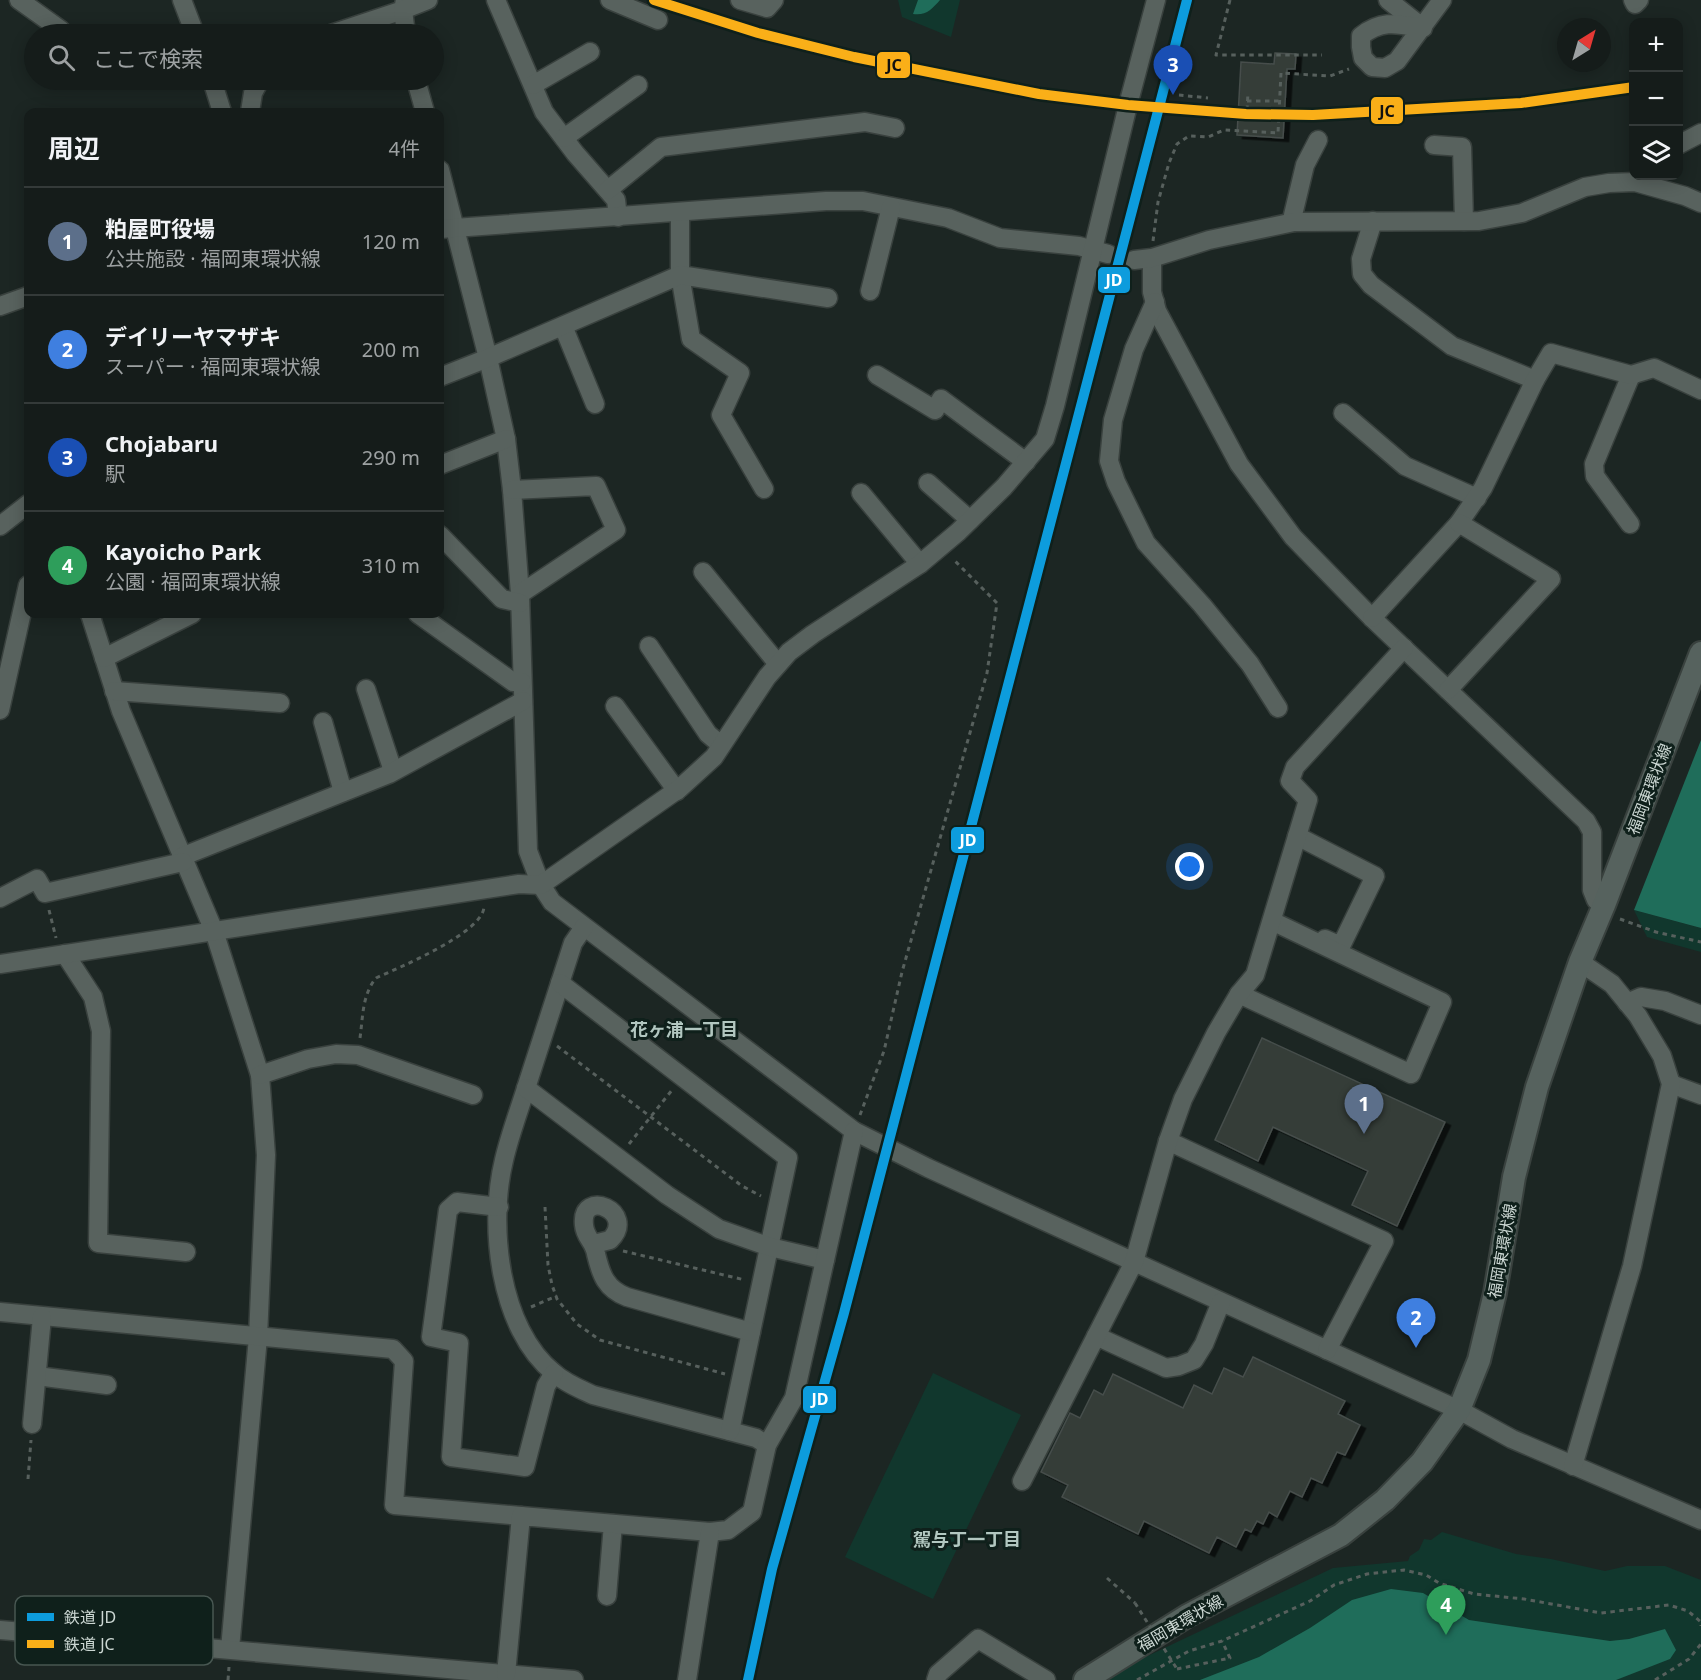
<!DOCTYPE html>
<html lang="ja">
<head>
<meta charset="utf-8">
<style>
  body { margin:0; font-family:"Noto Sans","Noto Sans JP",sans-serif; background:#222927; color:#f1f3f6 }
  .controls { position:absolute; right:18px; top:18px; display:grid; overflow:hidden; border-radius:12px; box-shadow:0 3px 15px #0003 }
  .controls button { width:54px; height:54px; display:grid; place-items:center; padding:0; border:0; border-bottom:2px solid #343a39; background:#151c1a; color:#f1f3f6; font:30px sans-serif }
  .compass { position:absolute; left:1557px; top:18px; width:54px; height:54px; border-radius:50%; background:#151c1a; box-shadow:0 3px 15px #0003; rotate:37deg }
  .you { position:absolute; left:1190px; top:867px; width:21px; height:21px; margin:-15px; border:4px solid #fff; border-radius:50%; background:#1a73e8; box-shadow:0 0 0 9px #1a73e833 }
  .badge { display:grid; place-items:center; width:39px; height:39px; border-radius:50%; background:#8e9995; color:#fff; font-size:20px; font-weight:700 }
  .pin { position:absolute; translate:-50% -50px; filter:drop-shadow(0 2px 3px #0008) }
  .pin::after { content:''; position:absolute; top:32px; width:21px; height:18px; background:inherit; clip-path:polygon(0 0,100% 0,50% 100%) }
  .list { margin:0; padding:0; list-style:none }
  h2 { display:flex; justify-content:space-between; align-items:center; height:78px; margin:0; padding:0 24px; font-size:26px }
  h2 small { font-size:20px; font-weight:400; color:#9da1a2 }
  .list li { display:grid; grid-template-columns:39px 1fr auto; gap:18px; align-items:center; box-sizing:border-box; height:108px; padding:0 24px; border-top:2px solid #343a39 }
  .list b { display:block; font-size:22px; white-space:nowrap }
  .list p { margin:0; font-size:20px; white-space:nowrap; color:#9da1a2 }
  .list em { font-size:20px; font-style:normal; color:#9da1a2 }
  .icon { flex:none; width:33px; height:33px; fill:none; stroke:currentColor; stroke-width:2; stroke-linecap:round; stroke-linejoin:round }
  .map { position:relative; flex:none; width:1701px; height:1680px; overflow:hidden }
  .search { position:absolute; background:#151c1a; box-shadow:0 3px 15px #0003; left:24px; top:24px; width:420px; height:66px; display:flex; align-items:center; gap:15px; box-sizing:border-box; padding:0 21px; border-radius:33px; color:#9da1a2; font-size:22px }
  .panel { position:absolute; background:#151c1a; box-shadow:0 3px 15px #0003; left:24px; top:108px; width:420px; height:510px; border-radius:12px }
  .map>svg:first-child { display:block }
  .green { fill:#11372d }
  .water { fill:#1f6d5a }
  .building { fill:#343c39; stroke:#464e4b; stroke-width:1.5; filter:url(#shadow) }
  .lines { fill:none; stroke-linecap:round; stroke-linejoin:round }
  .minor-tunnel { stroke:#36413d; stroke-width:18; stroke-dasharray:18 9; stroke-linecap:butt }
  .minor-casing { stroke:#39413e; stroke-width:21 }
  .major-casing { stroke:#39413e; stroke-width:26 }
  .path { stroke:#57605d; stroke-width:3; stroke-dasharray:4.5 4.5; stroke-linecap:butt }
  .minor { stroke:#58625e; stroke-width:18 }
  .major { stroke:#56625e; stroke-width:22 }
  .path-bridge { stroke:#57605d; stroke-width:3; stroke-dasharray:4.5 4.5; stroke-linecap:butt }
  .rail-1-casing { stroke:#0f201b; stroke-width:15 }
  .rail-2-casing { stroke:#0f201b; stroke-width:15 }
  .rail-1 { stroke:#0d9cdd; stroke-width:10 }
  .rail-2 { stroke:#faaf18; stroke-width:10 }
  .labels { text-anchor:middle; stroke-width:6; stroke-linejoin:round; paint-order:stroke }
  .street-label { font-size:16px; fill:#ccd7d3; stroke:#0f201b }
  .neighbourhood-label { font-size:18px; font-weight:bold; fill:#b2c7c0; stroke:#0f201b }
  .key { fill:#0f201b; stroke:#485752; stroke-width:1.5 }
  .key-label { font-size:16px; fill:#ccd7d3 }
  .line-badge { stroke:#0f201b; stroke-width:2 }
  .badge-label { font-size:16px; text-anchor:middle; font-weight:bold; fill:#fff }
  .pale-badge-label { font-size:16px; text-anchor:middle; font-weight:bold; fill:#111 }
</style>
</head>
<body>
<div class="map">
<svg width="1701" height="1680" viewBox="0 0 1701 1680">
  <defs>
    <filter id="shadow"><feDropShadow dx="5.5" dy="3.5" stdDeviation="0" flood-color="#0009"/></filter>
  </defs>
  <rect width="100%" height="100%" fill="#1c2623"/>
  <!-- green -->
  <g class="green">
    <path d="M898,0H960L951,37L902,17Z"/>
    <path d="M1634,910L1701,928V952L1647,937Z"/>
    <path d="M933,1373L1021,1415L933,1599L845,1557Z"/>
    <path d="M1442,1532L1516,1554L1551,1559L1605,1571L1627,1566H1665L1701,1580V1680H1097L1333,1568L1408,1561L1410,1556L1419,1550L1424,1539L1431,1540Z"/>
  </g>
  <!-- water -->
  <g class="water">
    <path d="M918,0H940C932,9 926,16 913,14Z"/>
    <path d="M1701,740V928L1634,910Z"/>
    <path d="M1391,1589L1423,1593L1469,1620L1610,1641L1629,1639L1665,1629L1676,1650L1670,1659L1616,1680H1200L1259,1657L1310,1628L1352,1600Z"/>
  </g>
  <!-- building -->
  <g class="building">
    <path d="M1275,53L1296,54L1295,69H1287L1283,138L1237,135L1241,62L1274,64Z"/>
    <path d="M1262,1038L1445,1122L1397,1226L1352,1205L1368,1171L1273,1127L1258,1161L1215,1140Z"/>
    <path d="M1253,1357L1345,1401L1338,1414L1360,1425L1345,1455L1337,1452L1322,1483L1311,1478L1302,1497L1290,1491L1277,1517L1269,1512L1263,1524L1257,1521L1251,1532L1245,1529L1236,1547L1217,1537L1209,1553L1144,1521L1138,1534L1062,1497L1068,1485L1041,1472L1070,1413L1080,1418L1094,1390L1103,1395L1113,1374L1183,1408L1194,1385L1212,1394L1224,1368L1243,1377Z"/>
  </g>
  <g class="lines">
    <!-- minor-tunnel -->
    <path class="minor-tunnel" d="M1108,254L1134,260"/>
    <!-- minor casing -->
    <g class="minor-casing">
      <g id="minor">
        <path d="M19,0L61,30"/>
        <path d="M182,0L195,34"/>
        <path d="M496,0L544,112L575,153L616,200L618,217"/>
        <path d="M610,0L658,20"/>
        <path d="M740,0L767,8L774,0"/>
        <path d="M1388,0L1422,27"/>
        <path d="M1633,0L1635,4L1639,0"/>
        <path d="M1423,28C1398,24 1382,19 1361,36V47L1363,58L1372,67L1385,68L1397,61L1442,0"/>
        <path d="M331,34L403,10L405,0"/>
        <path d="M406,34L403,10L428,0"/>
        <path d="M212,80L222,112"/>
        <path d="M416,80L425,112"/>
        <path d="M533,85L590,52"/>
        <path d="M250,112L253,93L260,80"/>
        <path d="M564,138L638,85"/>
        <path d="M1434,145L1462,147L1464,221"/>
        <path d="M1678,145L1701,133"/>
        <path d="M440,170L488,358L506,439L512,490L520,594L528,851L541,885L552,902L854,1131L928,1168L1459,1410L1512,1439L1701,1520"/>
        <path d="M608,190L661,147L865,122L895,128"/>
        <path d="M680,213V275L691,339L740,373L721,415L764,489"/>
        <path d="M1373,221L1361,259L1362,274L1371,285L1452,346L1535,380"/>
        <path d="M1294,222L1293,215L1305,165L1318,140"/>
        <path d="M440,229L826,201H863L948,218L1000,238L1079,246L1108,254"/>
        <path d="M1152,258V292L1157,311L1239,464L1293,537L1372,618L1586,821L1592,832V890L1596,900L1604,905"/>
        <path d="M1134,260L1152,258L1209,240L1294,222L1479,221L1522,213L1585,187L1609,183L1635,182L1685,196L1701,203"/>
        <path d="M870,291L891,207"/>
        <path d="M1155,302L1134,349L1113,420L1109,461L1116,482L1146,543L1202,605L1250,664L1278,708"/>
        <path d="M0,306L28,296"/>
        <path d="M563,326L595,404"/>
        <path d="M877,375L935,410L941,399L1026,462"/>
        <path d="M440,377L488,358L680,275L828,298"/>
        <path d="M1343,413L1405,466L1477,498"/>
        <path d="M440,465L506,439"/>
        <path d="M928,483L970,520"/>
        <path d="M512,490L596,486L616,530L520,594"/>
        <path d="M861,493L920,564"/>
        <path d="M1630,524L1595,476L1594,464L1631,375"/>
        <path d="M0,526L28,504"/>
        <path d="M440,535L502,599L520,603"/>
        <path d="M703,572L778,664"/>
        <path d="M90,614L121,711L214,931L260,1075L266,1155L258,1337L230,1649"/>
        <path d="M418,614L513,682H522"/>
        <path d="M1372,618L1459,523L1483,488L1535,380L1551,353L1631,375L1654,368L1701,390"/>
        <path d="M649,646L708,734L721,745"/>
        <path d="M104,658L192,614"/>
        <path d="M366,689L393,771"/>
        <path d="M1448,690L1551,579L1459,523"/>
        <path d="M114,691L280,703"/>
        <path d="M615,706L677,791"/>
        <path d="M0,710L28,585"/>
        <path d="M323,722L343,792"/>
        <path d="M1297,836L1375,876L1341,946L1325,939"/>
        <path d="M181,857L389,774L523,701"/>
        <path d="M0,898L37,879L45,893L183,862"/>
        <path d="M584,927L573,943C558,989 543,1036 528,1082C520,1108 510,1134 504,1160C488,1225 499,1329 554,1373C565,1383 580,1389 593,1395L756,1438L767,1445"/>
        <path d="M65,954L93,997L101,1031L98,1243L186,1252"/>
        <path d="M0,964L519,884L541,885L680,788L714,757L767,677L789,652L813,634L920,564L958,532L1004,487L1045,439L1055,406L1128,105L1156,0"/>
        <path d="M560,983L788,1158L730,1431"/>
        <path d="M1239,994L1411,1074L1442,1002L1272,921"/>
        <path d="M1627,1003L1641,997L1665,1001L1701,1015"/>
        <path d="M260,1075L308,1059L336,1054L358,1055L473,1095"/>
        <path d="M1671,1084L1701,1095"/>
        <path d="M526,1088L667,1195L719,1229L770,1247L825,1260"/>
        <path d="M1168,1141L1384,1241L1327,1350"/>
        <path d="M499,1207L457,1202L448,1210L431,1337L459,1343L451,1457L525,1467L546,1386L554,1373"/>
        <path d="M594,1244L610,1240C638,1212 580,1187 584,1225C585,1238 594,1241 596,1254C601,1275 606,1289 627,1297L751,1332"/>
        <path d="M0,1312L393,1349L404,1361L394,1505L521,1516"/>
        <path d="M1096,1336L1166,1368L1179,1366L1194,1360L1204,1344L1221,1302"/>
        <path d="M37,1376L107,1385"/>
        <path d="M32,1424L42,1317"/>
        <path d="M1573,1466L1632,1266L1671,1084L1662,1056L1638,1016L1612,984L1580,962"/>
        <path d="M1022,1481L1134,1262L1168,1141L1183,1099L1216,1033L1239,994L1255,975L1308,800L1290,781L1295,767L1404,648"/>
        <path d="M607,1596L613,1524"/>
        <path d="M0,1630L574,1680"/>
        <path d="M506,1674L521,1516L710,1532L728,1530L752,1512L767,1445L794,1398L854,1131"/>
        <path d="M687,1680L710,1532"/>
        <path d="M936,1680L938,1674L978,1639L1046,1680"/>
      </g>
    </g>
    <!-- major casing -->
    <g class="major-casing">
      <path id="major" d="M1085,1680L1187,1616L1341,1535L1385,1500L1422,1462L1459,1410L1479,1360L1495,1293L1514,1177L1537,1087L1580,962L1604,905L1701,653"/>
    </g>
    <!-- path -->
    <g class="path">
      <path d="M1230,0L1216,55H1322"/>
      <path d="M1179,95L1208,98"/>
      <path d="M1247,101H1280"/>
      <path d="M1247,110L1248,92"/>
      <path d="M1153,241L1158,202L1169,163L1177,144L1189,136L1208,137L1224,130L1278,133L1281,73L1330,76L1349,69"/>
      <path d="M49,910L56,938"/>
      <path d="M1620,919L1656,932L1701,942"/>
      <path d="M360,1038C363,1017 362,995 376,978C398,968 485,932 484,906"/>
      <path d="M557,1046L742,1186L761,1196"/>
      <path d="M860,1115L884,1051L902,972L987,673L997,603L953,559"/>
      <path d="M629,1144L672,1090"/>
      <path d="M545,1207L548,1265L552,1285L557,1299L577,1324L600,1340L725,1374"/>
      <path d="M623,1251L745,1280"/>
      <path d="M531,1307L557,1296"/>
      <path d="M28,1479L31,1440"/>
      <path d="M1107,1578L1135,1603"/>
      <path d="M1177,1669L1230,1658L1222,1641"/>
      <path d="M228,1680L229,1667"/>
      <path d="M1137,1680L1189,1651L1222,1641L1310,1601L1334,1585L1367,1574L1404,1570L1426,1575L1439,1583L1474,1594L1524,1599L1601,1613L1669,1605L1688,1611L1701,1622V1626"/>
      <path d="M1655,1680L1689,1659L1701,1644"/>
    </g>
    <!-- minor -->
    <use href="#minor" class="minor"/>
    <!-- major -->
    <use href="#major" class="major"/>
    <!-- path-bridge -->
    <path class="path-bridge" d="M1135,1603L1177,1669"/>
    <!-- rail-1 casing -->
    <g class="rail-1-casing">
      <path id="rail-1" d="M748,1680L772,1569L844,1313L1187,0"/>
    </g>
    <!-- rail-2 casing -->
    <g class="rail-2-casing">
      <path id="rail-2" d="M654,0L758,33L854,57L1039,94L1128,105L1246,114L1313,115L1521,103L1634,87"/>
    </g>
    <!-- rail-1 -->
    <use href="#rail-1" class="rail-1"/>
    <!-- rail-2 -->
    <use href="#rail-2" class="rail-2"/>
  </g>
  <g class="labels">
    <!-- street labels -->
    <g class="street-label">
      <text transform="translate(1649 789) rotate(-69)" y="6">福岡東環状線</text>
      <text transform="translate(1502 1251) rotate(-80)" y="6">福岡東環状線</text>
      <text transform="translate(1180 1623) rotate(-30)" y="6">福岡東環状線</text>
    </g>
    <!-- neighbourhood labels -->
    <g class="neighbourhood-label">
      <text x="684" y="1036">花ヶ浦一丁目</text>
      <text x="967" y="1546">駕与丁一丁目</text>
    </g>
  </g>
  <!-- legend -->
  <rect x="15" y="1596" width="198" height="69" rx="9" class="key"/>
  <rect x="27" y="1613" width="27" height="8" fill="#0d9cdd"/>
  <rect x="27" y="1640" width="27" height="8" fill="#faaf18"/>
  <g class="key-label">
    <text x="64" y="1623">鉄道 JD</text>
    <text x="64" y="1650">鉄道 JC</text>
  </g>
  <g class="line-badge">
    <rect x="876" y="51" width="35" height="28" rx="6" fill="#faaf18"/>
    <rect x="1370" y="96" width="34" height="29" rx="6" fill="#faaf18"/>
    <rect x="1097" y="266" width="34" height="28" rx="6" fill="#0d9cdd"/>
    <rect x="950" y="826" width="35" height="28" rx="6" fill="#0d9cdd"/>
    <rect x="802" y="1385" width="35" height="29" rx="6" fill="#0d9cdd"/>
  </g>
  <g class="badge-label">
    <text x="1114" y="286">JD</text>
    <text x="968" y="846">JD</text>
    <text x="820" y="1405">JD</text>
  </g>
  <g class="pale-badge-label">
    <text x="894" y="71">JC</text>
    <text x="1387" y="117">JC</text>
  </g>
</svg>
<div class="controls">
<button>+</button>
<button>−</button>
<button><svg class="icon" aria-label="layers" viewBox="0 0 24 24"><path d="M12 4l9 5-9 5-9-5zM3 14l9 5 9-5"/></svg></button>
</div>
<svg class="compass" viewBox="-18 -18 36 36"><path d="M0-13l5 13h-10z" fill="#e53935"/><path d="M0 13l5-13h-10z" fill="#9da1a2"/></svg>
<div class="you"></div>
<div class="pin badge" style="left:1364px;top:1134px;background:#5c6f8a">1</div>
<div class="pin badge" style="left:1416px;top:1348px;background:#3f7fe0">2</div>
<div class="pin badge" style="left:1173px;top:95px;background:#1a4fb4">3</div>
<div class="pin badge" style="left:1446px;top:1635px;background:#2e9e5b">4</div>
<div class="search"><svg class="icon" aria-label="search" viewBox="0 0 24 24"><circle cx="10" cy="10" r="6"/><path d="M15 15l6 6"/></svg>ここで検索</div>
<section class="panel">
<h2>周辺<small>4件</small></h2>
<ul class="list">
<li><span class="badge" style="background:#5c6f8a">1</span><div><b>粕屋町役場</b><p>公共施設 · 福岡東環状線</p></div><em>120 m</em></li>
<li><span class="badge" style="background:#3f7fe0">2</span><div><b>デイリーヤマザキ</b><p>スーパー · 福岡東環状線</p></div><em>200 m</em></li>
<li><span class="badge" style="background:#1a4fb4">3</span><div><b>Chojabaru</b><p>駅</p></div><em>290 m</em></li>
<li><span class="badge" style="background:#2e9e5b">4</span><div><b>Kayoicho Park</b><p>公園 · 福岡東環状線</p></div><em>310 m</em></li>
</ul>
</section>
</div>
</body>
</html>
